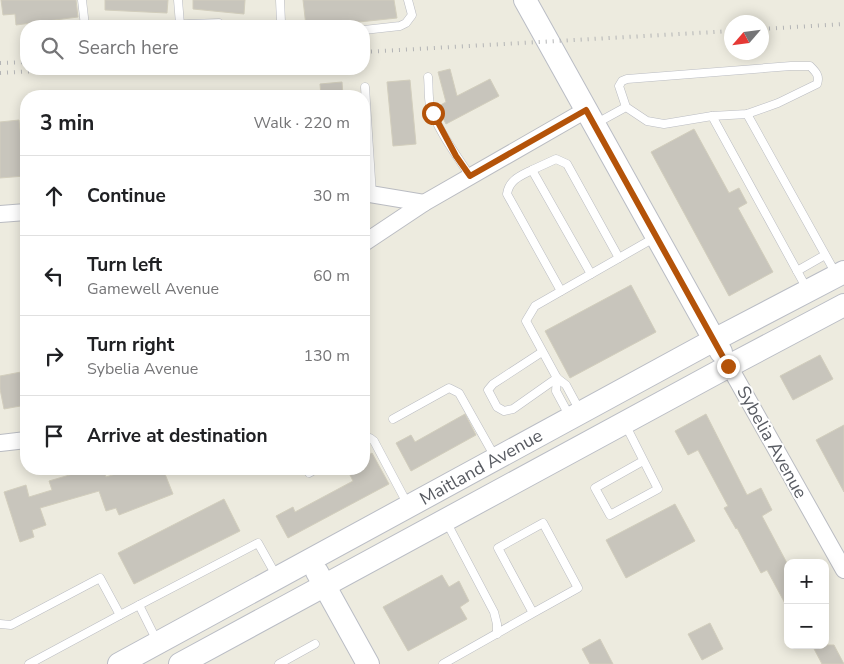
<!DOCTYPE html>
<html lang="en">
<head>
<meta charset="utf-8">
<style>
  body { margin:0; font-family:"Nunito Sans",sans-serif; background:#f6f6f6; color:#202124 }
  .controls { position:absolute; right:15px; bottom:15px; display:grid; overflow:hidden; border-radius:10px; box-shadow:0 2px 12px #0003 }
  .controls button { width:45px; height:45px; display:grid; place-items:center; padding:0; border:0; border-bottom:1px solid #e0e0e0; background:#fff; color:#202124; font:25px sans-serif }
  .compass { position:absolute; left:724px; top:15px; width:45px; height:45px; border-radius:50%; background:#fff; box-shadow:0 2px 12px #0003; rotate:242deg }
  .stop { position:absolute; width:15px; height:15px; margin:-11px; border:4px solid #b45309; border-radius:50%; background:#fff }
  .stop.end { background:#b45309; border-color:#fff; box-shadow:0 1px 5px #0008 }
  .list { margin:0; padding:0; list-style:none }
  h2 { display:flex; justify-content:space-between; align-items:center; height:65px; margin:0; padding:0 20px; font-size:21px }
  h2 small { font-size:16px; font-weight:400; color:#757577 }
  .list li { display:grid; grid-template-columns:32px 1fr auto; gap:15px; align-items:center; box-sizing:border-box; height:80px; padding:0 20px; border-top:1px solid #e0e0e0 }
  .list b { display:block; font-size:19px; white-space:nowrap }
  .list p { margin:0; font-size:16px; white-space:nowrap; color:#757577 }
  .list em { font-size:16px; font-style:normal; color:#757577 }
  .icon { flex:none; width:28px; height:28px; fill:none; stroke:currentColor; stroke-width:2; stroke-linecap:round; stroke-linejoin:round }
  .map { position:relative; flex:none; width:844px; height:664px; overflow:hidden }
  .search { position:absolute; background:#fff; box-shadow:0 2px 12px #0003; left:20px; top:20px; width:350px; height:55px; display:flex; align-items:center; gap:12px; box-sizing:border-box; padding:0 18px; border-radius:20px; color:#757577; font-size:19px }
  .panel { position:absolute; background:#fff; box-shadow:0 2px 12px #0003; left:20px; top:90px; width:350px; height:385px; border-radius:20px }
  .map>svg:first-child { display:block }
  .building { fill:#c8c5bc; stroke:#d2cebd }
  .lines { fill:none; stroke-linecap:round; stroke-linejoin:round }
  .lane-casing { stroke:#babcc2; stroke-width:9 }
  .street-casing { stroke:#babcc2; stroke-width:18 }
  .secondary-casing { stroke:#babdc5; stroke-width:24 }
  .lane { stroke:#fff; stroke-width:8 }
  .street { stroke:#fff; stroke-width:16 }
  .secondary { stroke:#fff; stroke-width:22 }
  .rail { stroke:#b3b4b5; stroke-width:4; stroke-dasharray:1 6; stroke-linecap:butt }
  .route { stroke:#b45309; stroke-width:6 }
  .labels { text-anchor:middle; stroke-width:4; stroke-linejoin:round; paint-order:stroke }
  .street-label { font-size:18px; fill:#585b62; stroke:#fff }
</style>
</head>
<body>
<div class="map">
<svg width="844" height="664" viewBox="0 0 844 664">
  <rect width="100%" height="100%" fill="#edebdf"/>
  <!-- building -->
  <g class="building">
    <path d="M1,0H76L78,17L16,25L15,14L3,15Z"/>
    <path d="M105,0H168L167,13L105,10Z"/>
    <path d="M193,0H245L244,14L193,9Z"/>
    <path d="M303,0H394L397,18L321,26H306Z"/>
    <path d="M450,69L457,96L490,79L499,96L446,124L437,107L446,102L438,72Z"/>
    <path d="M410,80L416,144L393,146L387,82Z"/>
    <path d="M342,82L343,96H321L320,84Z"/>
    <path d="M19,120L25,176L0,178V122Z"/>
    <path d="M694,129L729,193L739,188L747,203L738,208L773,272L729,296L651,152Z"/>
    <path d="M631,285L656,332L570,378L545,331Z"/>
    <path d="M820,355L833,379L793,400L780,376Z"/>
    <path d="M21,372L26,405L4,409L0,389V376Z"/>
    <path d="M465,414L476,435L411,471L396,443L411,435L415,442Z"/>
    <path d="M706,414L747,495L761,488L772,510L762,516L788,565V609L767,570L761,573L737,528L736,529L724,508L728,506L698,450L688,455L675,431Z"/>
    <path d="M844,425V492L816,440Z"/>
    <path d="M372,453L389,484L288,538L276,516L293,507L295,512L353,481L347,469H364V458Z"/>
    <path d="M90,469H103L106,477L132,469H163L173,494L119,515L116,508L106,511L99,491L40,508L46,525L32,530L34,537L20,542L4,492L26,485L29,497L52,490L49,481Z"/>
    <path d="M224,499L240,531L134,584L118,553Z"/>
    <path d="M675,504L695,541L626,578L606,540Z"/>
    <path d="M442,575L449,587L459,581L469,601L460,607L467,619L408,651L383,607Z"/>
    <path d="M710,623L723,649L702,660L688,634Z"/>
    <path d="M600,639L613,664H590L582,649Z"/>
    <path d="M812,645H834L844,664H822Z"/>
  </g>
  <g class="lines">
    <!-- lane casing -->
    <g class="lane-casing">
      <g id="lane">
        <path d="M82,0L85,26"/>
        <path d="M178,0L180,24"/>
        <path d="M280,0L281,22L283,26"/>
        <path d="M159,25L219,23"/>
        <path d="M364,30L400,26L406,23L412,15L408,0"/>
        <path d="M428,77C429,86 428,96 430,105C436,128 457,156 470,176"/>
        <path d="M365,87L372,195"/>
        <path d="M747,114L836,274"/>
        <path d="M712,116L807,289"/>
        <path d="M595,124L626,107L619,86L622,81L627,79L791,66H810C816,72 820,76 817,84L778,103L747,114L712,116L664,124L647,121L626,107"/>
        <path d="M532,170C520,176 509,180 507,194L561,291"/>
        <path d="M797,271L825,255"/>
        <path d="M591,274L532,170L556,159L567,164L619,258"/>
        <path d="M542,352L493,384L488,390L497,407L504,411L513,409L557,378"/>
        <path d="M557,378L556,391L570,417"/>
        <path d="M580,411L566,385L557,378L526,321L535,306L654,238"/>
        <path d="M393,419L449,388L459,393L495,457"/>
        <path d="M625,424L658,489L610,515L595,488L643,461"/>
        <path d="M364,442L370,438L374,441L408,505"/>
        <path d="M309,473L316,469"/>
        <path d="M447,523L494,612L497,624V634"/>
        <path d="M139,605L157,641"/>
        <path d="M120,615L258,543L277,577"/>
        <path d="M0,624L11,625L100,578L120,615L29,664"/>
        <path d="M279,664L315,644"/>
        <path d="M443,664L533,613L498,548L543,523L578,588L533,613"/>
      </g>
    </g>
    <!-- street casing -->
    <g class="street-casing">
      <g id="street">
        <path d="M364,193L424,203"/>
        <path d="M0,214L26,212"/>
        <path d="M364,243L424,203L586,110"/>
        <path d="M729,366L844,570"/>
        <path d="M0,443L26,440"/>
      </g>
    </g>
    <!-- secondary casing -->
    <g class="secondary-casing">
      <g id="secondary">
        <path d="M525,0L721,352"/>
        <path d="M317,572L368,664"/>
        <path d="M119,664L714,340L844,272"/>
        <path d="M180,664L729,366L844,305"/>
      </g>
    </g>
    <!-- lane -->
    <use href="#lane" class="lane"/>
    <!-- street -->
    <use href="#street" class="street"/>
    <!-- secondary -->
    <use href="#secondary" class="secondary"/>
    <!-- rail -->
    <g class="rail">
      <path d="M762,29L844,24"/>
      <path d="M364,52L732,31"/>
      <path d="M0,63L26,62"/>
      <path d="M0,73L73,69"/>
    </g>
  </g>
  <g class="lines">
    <!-- route -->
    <path class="route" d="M433,113L456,156L470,176L586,110L728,366"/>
  </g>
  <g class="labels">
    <!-- street labels -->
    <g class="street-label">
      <text transform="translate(772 442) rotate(61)" y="6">Sybelia Avenue</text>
      <text transform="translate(481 467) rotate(-29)" y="6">Maitland Avenue</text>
    </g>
  </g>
</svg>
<div class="controls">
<button>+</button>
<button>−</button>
</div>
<svg class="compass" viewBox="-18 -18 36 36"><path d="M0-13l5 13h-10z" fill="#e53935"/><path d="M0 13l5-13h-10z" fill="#757577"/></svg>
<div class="stop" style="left:433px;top:113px"></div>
<div class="stop end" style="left:728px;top:366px"></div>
<div class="search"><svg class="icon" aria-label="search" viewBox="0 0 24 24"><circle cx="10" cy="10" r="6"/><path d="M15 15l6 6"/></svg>Search here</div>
<section class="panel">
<h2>3 min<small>Walk · 220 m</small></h2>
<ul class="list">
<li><svg class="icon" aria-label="ahead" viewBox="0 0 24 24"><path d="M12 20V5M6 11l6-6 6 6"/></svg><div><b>Continue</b></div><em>30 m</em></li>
<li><svg class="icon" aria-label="left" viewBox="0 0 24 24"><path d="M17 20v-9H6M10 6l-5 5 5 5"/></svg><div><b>Turn left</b><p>Gamewell Avenue</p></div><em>60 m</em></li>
<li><svg class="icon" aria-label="right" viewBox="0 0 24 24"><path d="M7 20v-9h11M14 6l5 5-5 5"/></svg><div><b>Turn right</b><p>Sybelia Avenue</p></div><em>130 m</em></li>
<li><svg class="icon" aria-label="arrive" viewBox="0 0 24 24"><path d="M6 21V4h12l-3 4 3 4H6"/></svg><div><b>Arrive at destination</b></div></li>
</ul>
</section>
</div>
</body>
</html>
